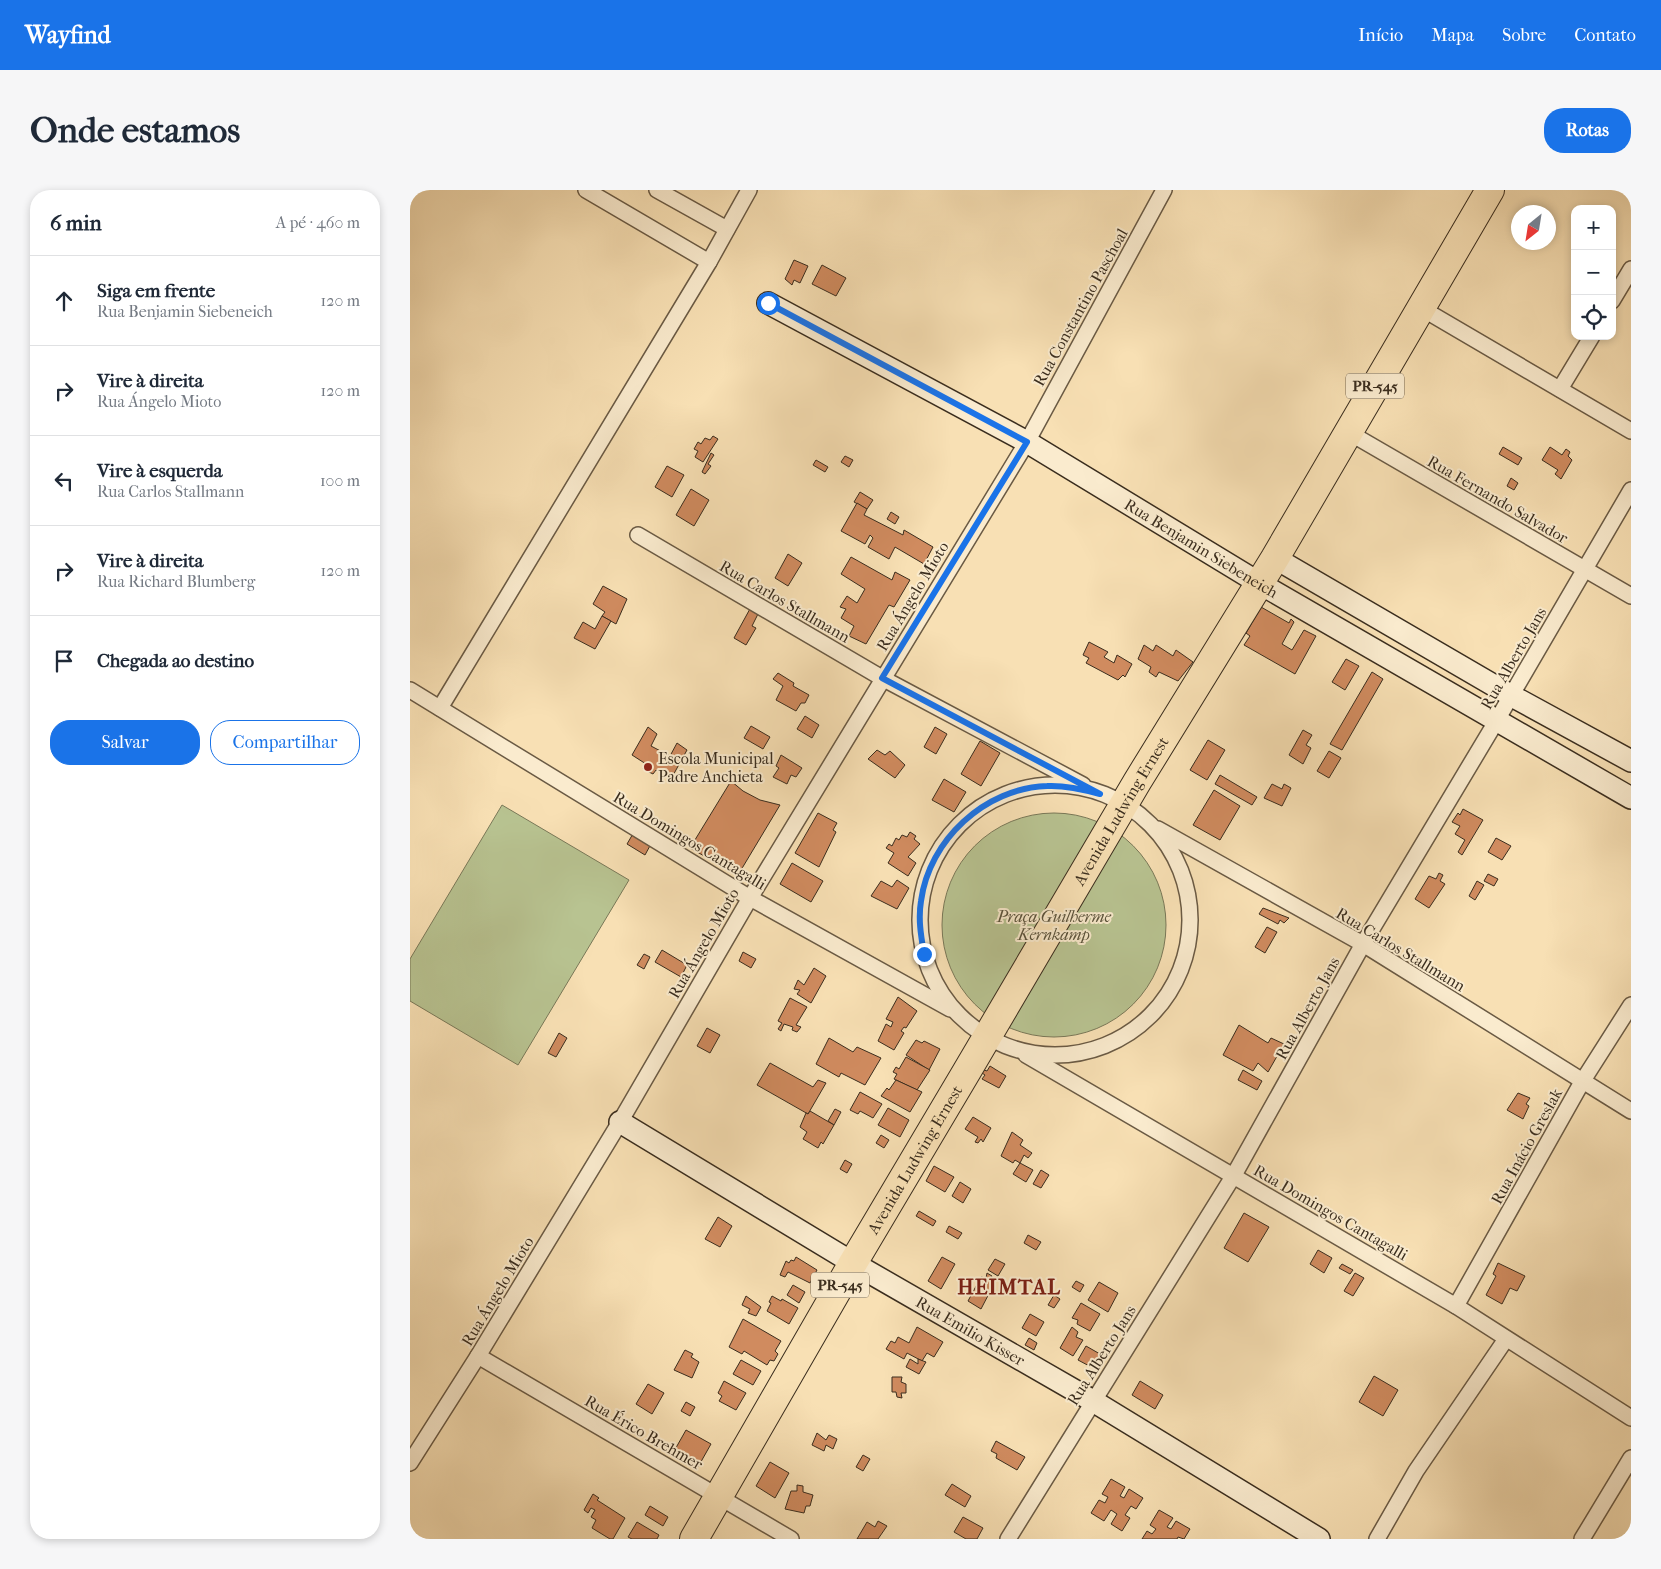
<!DOCTYPE html>
<html lang="pt">
<head>
<meta charset="utf-8">
<style>
  body { margin:0; font-family:"IM FELL French Canon",serif; background:#f6f6f7; color:#1f2937 }
  .controls { position:absolute; right:15px; top:15px; display:grid; overflow:hidden; border-radius:10px; box-shadow:0 2px 8px #0003 }
  .controls button { width:45px; height:45px; display:grid; place-items:center; padding:0; border:0; border-bottom:1px solid #e0e1e3; background:#fff; color:#1f2937; font:25px sans-serif }
  .compass { position:absolute; left:1101px; top:15px; width:45px; height:45px; border-radius:50%; background:#fff; box-shadow:0 2px 8px #0003; rotate:210deg }
  .stop { position:absolute; width:15px; height:15px; margin:-11px; border:4px solid #1a73e8; border-radius:50%; background:#fff }
  .stop.end { background:#1a73e8; border-color:#fff; box-shadow:0 1px 5px #0008 }
  .list { margin:0; padding:0; list-style:none }
  h2 { display:flex; justify-content:space-between; align-items:center; height:65px; margin:0; padding:0 20px; font-size:21px }
  h2 small { font-size:16px; font-weight:400; color:#747a83 }
  .list li { display:grid; grid-template-columns:32px 1fr auto; gap:15px; align-items:center; box-sizing:border-box; height:90px; padding:0 20px; border-top:1px solid #e0e1e3 }
  .list b { display:block; font-size:19px; white-space:nowrap }
  .list p { margin:0; font-size:16px; white-space:nowrap; color:#747a83 }
  .list em { font-size:16px; font-style:normal; color:#747a83 }
  .actions { display:flex; gap:10px; padding:15px 20px }
  .actions a { flex:1; padding:11px 0; border:1px solid #1a73e8; border-radius:20px; text-align:center; font-size:18px; color:#1a73e8 }
  .actions .main { background:#1a73e8; color:#fff }
  .icon { flex:none; width:28px; height:28px; fill:none; stroke:currentColor; stroke-width:2; stroke-linecap:round; stroke-linejoin:round }
  .map { position:relative; flex:none; width:1221px; height:1349px; overflow:hidden; border-radius:20px }
  header { display:flex; align-items:center; gap:30px; box-sizing:border-box; height:70px; padding:0 25px; background:#1a73e8; color:#fff }
  header strong { font-size:24px }
  nav { display:flex; gap:28px; margin-inline-start:auto; font-size:18px }
  .intro { display:flex; align-items:center; justify-content:space-between; box-sizing:border-box; height:120px; padding:0 30px }
  h1 { margin:0; font-size:35px }
  .button { padding:12px 22px; border-radius:20px; background:#1a73e8; color:#fff; font-size:18px; font-weight:700 }
  main { display:flex; gap:30px; padding:0 30px }
  aside { flex:1; background:#fff; border-radius:20px; box-shadow:0 2px 8px #0003 }
  .map>svg:first-child { display:block }
  .green { fill:#b8c391; stroke:#797858 }
  .building { fill:#d08b5f; stroke:#3a2d1e }
  .lines { fill:none; stroke-linecap:round; stroke-linejoin:round }
  .street-casing { stroke:#6a5a44; stroke-width:18 }
  .secondary-casing { stroke:#3a2d1e; stroke-width:24 }
  .highway-casing { stroke:#3a2d1e; stroke-width:30 }
  .street { stroke:#faebce; stroke-width:15 }
  .secondary { stroke:#faebce; stroke-width:21 }
  .highway { stroke:#f8e0b4; stroke-width:28 }
  .route { stroke:#1a73e8; stroke-width:6 }
  .poi-dot { fill:#8f2418; stroke:#faebce; stroke-width:2 }
  .labels { text-anchor:middle; stroke-width:4; stroke-linejoin:round; paint-order:stroke }
  .shield { fill:#faebce; stroke:#746653; stroke-width:1 }
  .shield-label { font-size:15px; font-weight:bold; fill:#3a2d1e }
  .street-label { font-size:16px; fill:#3a2d1e; stroke:#faebce }
  .poi-label { font-size:16px; fill:#3a2d1e; stroke:#faebce; text-anchor:start }
  .park-label { font-size:16px; font-style:italic; fill:#5a523b; stroke:#faebce }
  .district-label { font-size:21px; font-weight:bold; letter-spacing:1px; fill:#7a1f14; stroke:#faebce }
</style>
</head>
<body>
<header>
<strong>Wayfind</strong>
<nav><a>Início</a><a>Mapa</a><a>Sobre</a><a>Contato</a></nav>
</header>
<div class="intro"><h1>Onde estamos</h1><a class="button">Rotas</a></div>
<main>
<aside>
<h2>6 min<small>A pé · 460 m</small></h2>
<ul class="list">
<li><svg class="icon" aria-label="ahead" viewBox="0 0 24 24"><path d="M12 20V5M6 11l6-6 6 6"/></svg><div><b>Siga em frente</b><p>Rua Benjamin Siebeneich</p></div><em>120 m</em></li>
<li><svg class="icon" aria-label="right" viewBox="0 0 24 24"><path d="M7 20v-9h11M14 6l5 5-5 5"/></svg><div><b>Vire à direita</b><p>Rua Ángelo Mioto</p></div><em>120 m</em></li>
<li><svg class="icon" aria-label="left" viewBox="0 0 24 24"><path d="M17 20v-9H6M10 6l-5 5 5 5"/></svg><div><b>Vire à esquerda</b><p>Rua Carlos Stallmann</p></div><em>100 m</em></li>
<li><svg class="icon" aria-label="right" viewBox="0 0 24 24"><path d="M7 20v-9h11M14 6l5 5-5 5"/></svg><div><b>Vire à direita</b><p>Rua Richard Blumberg</p></div><em>120 m</em></li>
<li><svg class="icon" aria-label="arrive" viewBox="0 0 24 24"><path d="M6 21V4h12l-3 4 3 4H6"/></svg><div><b>Chegada ao destino</b></div></li>
</ul>
<div class="actions"><a class="main">Salvar</a><a>Compartilhar</a></div>
</aside>
<div class="map">
<svg width="1221" height="1349" viewBox="0 0 1221 1349">
  <rect width="100%" height="100%" fill="#f8e0b4"/>
  <filter id="stains"><feTurbulence type="fractalNoise" baseFrequency=".004" numOctaves="4"/><feColorMatrix values="0 0 0 0 .2 0 0 0 0 .09 0 0 0 0 .02 0 0 0 .5 -.17"/></filter>
  <radialGradient id="worn" r=".72"><stop offset=".6" stop-color="#630" stop-opacity="0"/><stop offset="1" stop-color="#630" stop-opacity=".3"/></radialGradient>
  <!-- green -->
  <g class="green">
    <path d="M92,615L219,690L108,875L0,811V769Z"/>
    <circle cx="644" cy="735" r="112"/>
  </g>
  <!-- building -->
  <g class="building">
    <path d="M384,70L398,76L390,93L384,90L382,95L375,89Z"/>
    <path d="M412,75L436,88L426,106L402,94Z"/>
    <path d="M303,246L308,249L293,272L285,267L288,261L284,259L288,252L291,254L295,248L300,250Z"/>
    <path d="M1093,257L1112,268L1108,275L1089,264Z"/>
    <path d="M1140,257L1152,265L1156,259L1160,262L1158,266L1162,270L1151,289L1145,284L1148,280L1132,270Z"/>
    <path d="M301,263L304,265L298,274L301,276L295,284L292,282Z"/>
    <path d="M435,266L443,270L439,277L431,272Z"/>
    <path d="M406,270L418,277L415,282L403,275Z"/>
    <path d="M257,276L274,285L262,307L245,297Z"/>
    <path d="M1101,288L1108,293L1104,300L1097,296Z"/>
    <path d="M281,299L299,310L284,336L266,325Z"/>
    <path d="M450,302L463,310L457,319L444,312Z"/>
    <path d="M447,313L457,319L454,325L493,345L494,340L523,357L514,374L485,357L479,369L458,357L463,348L460,345L455,354L431,341Z"/>
    <path d="M481,322L489,327L485,334L477,329Z"/>
    <path d="M378,364L392,373L378,396L365,388Z"/>
    <path d="M441,367L482,390L485,382L500,390L484,417L479,415L456,454L439,446L444,436L431,428L436,419L430,417L437,406L447,413L455,399L431,384Z"/>
    <path d="M193,396L217,409L206,434L192,426L195,422L183,414Z"/>
    <path d="M341,417L349,422L342,436L346,438L336,455L324,448Z"/>
    <path d="M851,417L879,433L881,429L884,432L872,454L882,460L894,440L906,446L885,484L834,455L840,446L836,443Z"/>
    <path d="M192,426L201,431L185,459L164,448L173,432L185,439Z"/>
    <path d="M679,452L698,462L694,467L704,473L707,465L722,474L715,487L713,485L708,490L676,473L679,468L673,465Z"/>
    <path d="M734,455L743,461L746,455L763,466L766,460L783,472L768,491L749,482L746,487L739,482L741,477L728,469Z"/>
    <path d="M936,469L949,476L935,500L922,492Z"/>
    <path d="M962,482L973,489L932,560L920,554Z"/>
    <path d="M368,483L384,493L383,496L399,505L395,513H391L386,521L366,510L373,496L363,489Z"/>
    <path d="M395,526L409,535L402,548L387,539Z"/>
    <path d="M341,536L360,547L353,559L334,548Z"/>
    <path d="M238,537L247,544L241,556L260,566L267,553L277,560L261,589L246,580L243,584L233,579L236,574L222,565Z"/>
    <path d="M525,537L537,544L526,564L514,557Z"/>
    <path d="M893,540L902,545L896,555L901,558L893,574L879,565Z"/>
    <path d="M798,550L815,560L797,590L780,580Z"/>
    <path d="M570,551L590,563L571,596L551,584Z"/>
    <path d="M467,560L475,565L480,561L495,575L485,588L458,569Z"/>
    <path d="M919,561L931,568L919,588L907,581Z"/>
    <path d="M371,565L392,578L386,587L381,585L377,594L363,587L369,578L366,576Z"/>
    <path d="M810,585L847,607L842,615L805,594Z"/>
    <path d="M534,589L556,602L544,622L522,610Z"/>
    <path d="M321,591L333,601L350,610L370,615L328,685L280,658Z"/>
    <path d="M862,594L872,599L874,594L881,598L872,616L854,608Z"/>
    <path d="M804,600L830,616L810,650L783,635Z"/>
    <path d="M1053,619L1073,630L1052,665L1048,662L1055,650L1045,644L1050,636L1042,632L1048,623L1050,625Z"/>
    <path d="M408,623L427,633L423,640L426,642L409,677L385,663Z"/>
    <path d="M224,642L242,652L235,665L217,654Z"/>
    <path d="M500,642L506,646L504,649L510,654L498,667L506,673L498,686L478,673L484,663L476,658L479,654L482,656L486,648L489,650L492,645L497,647Z"/>
    <path d="M1086,648L1101,656L1092,670L1078,662Z"/>
    <path d="M382,673L413,691L401,712L370,694Z"/>
    <path d="M1029,683L1033,685L1030,691L1035,694L1019,718L1005,709L1019,686L1026,689Z"/>
    <path d="M1078,684L1088,689L1084,696L1074,691Z"/>
    <path d="M487,690L499,698L487,719L461,706L471,691L482,697Z"/>
    <path d="M1067,691L1074,695L1065,710L1059,706Z"/>
    <path d="M853,718L879,728L874,733L870,730L868,734L849,724Z"/>
    <path d="M857,737L867,742L855,763L845,757Z"/>
    <path d="M252,760L277,775L271,787L245,772Z"/>
    <path d="M333,762L346,769L341,778L329,771Z"/>
    <path d="M234,764L240,767L234,779L227,775Z"/>
    <path d="M404,778L416,786L401,813L387,804L390,800L384,799L388,790L394,795Z"/>
    <path d="M488,807L507,821L496,838L494,837L491,841L494,843L484,860L468,851L476,834L481,837L483,832L476,829Z"/>
    <path d="M380,808L397,817L386,835L391,837L387,842L382,840L383,837L374,834L371,841L368,839L372,833L368,831Z"/>
    <path d="M829,835L858,853L861,848L874,854L858,882L848,873L843,881L813,865Z"/>
    <path d="M297,838L310,845L300,863L287,856Z"/>
    <path d="M149,843L157,848L146,867L138,863Z"/>
    <path d="M419,848L443,862L447,857L471,868L455,895L431,883L429,887L406,874Z"/>
    <path d="M506,850L512,853L514,851L530,859L519,880L496,865Z"/>
    <path d="M496,867L520,880L507,900L484,889L487,884L483,882L486,877L489,879Z"/>
    <path d="M360,873L403,897L408,890L416,893L398,924L347,895Z"/>
    <path d="M580,876L596,886L589,898L572,889L575,885L572,883L574,880L577,881Z"/>
    <path d="M833,880L852,891L847,900L828,890Z"/>
    <path d="M486,890L512,902L500,922L471,906L477,898L479,900Z"/>
    <path d="M450,902L472,914L463,928L450,921L448,924L440,920Z"/>
    <path d="M1108,903L1120,908L1116,914L1119,916L1113,929L1097,920Z"/>
    <path d="M478,918L499,930L490,947L468,935Z"/>
    <path d="M425,919L431,922L424,935L418,931Z"/>
    <path d="M400,921L424,935L413,954L411,952L408,958L393,949L397,942L390,937L396,923L398,924Z"/>
    <path d="M563,927L581,938L573,952L571,949L568,953L565,952L568,947L555,939Z"/>
    <path d="M602,942L613,950L610,955L622,963L618,968L614,965L610,973L605,970L603,973L591,966Z"/>
    <path d="M471,945L479,950L474,958L466,953Z"/>
    <path d="M435,970L442,974L437,983L430,979Z"/>
    <path d="M610,973L623,980L616,992L603,984Z"/>
    <path d="M524,976L544,987L535,1002L516,991Z"/>
    <path d="M631,980L639,985L631,998L623,994Z"/>
    <path d="M550,992L561,999L553,1013L542,1006Z"/>
    <path d="M509,1021L526,1031L523,1036L506,1026Z"/>
    <path d="M834,1023L859,1037L838,1072L814,1058Z"/>
    <path d="M308,1027L322,1036L310,1057L295,1049Z"/>
    <path d="M539,1036L552,1043L548,1049L536,1042Z"/>
    <path d="M618,1045L631,1052L626,1060L614,1053Z"/>
    <path d="M908,1060L922,1068L914,1083L900,1074Z"/>
    <path d="M386,1067L407,1080L400,1093L378,1082L375,1087L370,1085L376,1071L379,1073L381,1070L384,1071Z"/>
    <path d="M532,1067L545,1074L531,1099L518,1091Z"/>
    <path d="M585,1069L595,1074L588,1086L578,1080Z"/>
    <path d="M1088,1073L1115,1086L1107,1101L1100,1098L1092,1114L1076,1105L1086,1086L1083,1084Z"/>
    <path d="M932,1074L943,1080L940,1084L929,1078Z"/>
    <path d="M577,1083L582,1086L579,1091L584,1094L571,1119L558,1111L571,1087L576,1088Z"/>
    <path d="M945,1083L954,1088L943,1106L934,1101Z"/>
    <path d="M666,1091L674,1095L670,1102L662,1097Z"/>
    <path d="M689,1092L708,1103L698,1122L678,1110Z"/>
    <path d="M383,1095L395,1102L389,1113L377,1105Z"/>
    <path d="M644,1105L650,1109L644,1118L638,1115Z"/>
    <path d="M336,1106L351,1117L346,1126L338,1123L340,1119L332,1115Z"/>
    <path d="M362,1106L371,1111L372,1109L388,1118L379,1134L357,1121L361,1113L359,1112Z"/>
    <path d="M671,1113L690,1124L680,1141L667,1134L668,1130L662,1128Z"/>
    <path d="M620,1124L634,1132L626,1146L612,1138Z"/>
    <path d="M333,1129L371,1151L365,1161L368,1164L364,1171L360,1170L357,1175L334,1161L332,1164L319,1157Z"/>
    <path d="M507,1137L533,1152L524,1167L517,1163L512,1171L497,1163L494,1169L476,1159L481,1151L485,1153L488,1147L499,1153Z"/>
    <path d="M662,1137L668,1142L666,1147L673,1150L663,1166L650,1158Z"/>
    <path d="M619,1148L627,1153L624,1160L615,1155Z"/>
    <path d="M676,1156L690,1164L683,1178L668,1170Z"/>
    <path d="M275,1160L283,1164L281,1167L289,1172L282,1188L264,1180Z"/>
    <path d="M500,1169L508,1174V1169L516,1172L509,1184L496,1177Z"/>
    <path d="M331,1170L351,1181L343,1195L323,1184Z"/>
    <path d="M964,1186L988,1200L973,1226L949,1212Z"/>
    <path d="M482,1187H492L491,1192L496,1194V1203H491L492,1208L487,1207L486,1202H482Z"/>
    <path d="M314,1191L336,1203L326,1220L309,1211L312,1206L308,1203Z"/>
    <path d="M730,1191L753,1205L745,1219L722,1205Z"/>
    <path d="M238,1194L254,1203L242,1224L226,1214Z"/>
    <path d="M276,1212L285,1217L280,1226L271,1221Z"/>
    <path d="M276,1240L301,1254L288,1277L263,1263Z"/>
    <path d="M407,1243L416,1250L419,1245L427,1249L423,1259L416,1255L414,1261L402,1255Z"/>
    <path d="M586,1251L615,1267L607,1280L586,1268L587,1264L581,1261Z"/>
    <path d="M453,1265L460,1269L453,1281L446,1277Z"/>
    <path d="M360,1272L379,1283L365,1308L346,1296Z"/>
    <path d="M701,1289L715,1297L710,1306L714,1308L719,1299L733,1308L726,1319L721,1316L715,1325L720,1328L712,1341L701,1334L707,1324L701,1320L694,1331L681,1323L689,1310L695,1313L698,1307L692,1304Z"/>
    <path d="M542,1294L561,1306L555,1317L535,1305Z"/>
    <path d="M387,1295L393,1296V1302L403,1305L400,1316H396L394,1323L375,1319L381,1301H387Z"/>
    <path d="M183,1304L189,1308L187,1310L215,1328L203,1349H200L182,1338L186,1330L181,1327L185,1320L181,1318L178,1323L174,1320Z"/>
    <path d="M240,1316L258,1327L253,1336L235,1325Z"/>
    <path d="M749,1320L763,1328L757,1337L761,1339L766,1331L780,1339L774,1349L768,1347L767,1349H732L737,1341L742,1344L746,1339L740,1335Z"/>
    <path d="M553,1327L573,1338L567,1349H556L544,1342Z"/>
    <path d="M468,1331L477,1336L468,1349H447L457,1332L465,1337Z"/>
    <path d="M227,1332L249,1345L247,1349H222L218,1347Z"/>
  </g>
  <g class="lines">
    <!-- street casing -->
    <g class="street-casing">
      <g id="street">
        <path d="M176,0L299,72"/>
        <path d="M247,0L317,39"/>
        <path d="M1202,111L1221,79"/>
        <path d="M1011,118L1221,241"/>
        <path d="M1150,199L1182,146"/>
        <path d="M938,242L1221,406"/>
        <path d="M228,345L472,488L673,595"/>
        <path d="M0,500L340,708L540,819"/>
        <path d="M30,518L299,72L339,0"/>
        <circle cx="645" cy="730" r="135"/>
        <path d="M748,639L953,754L1221,921"/>
        <path d="M616,865L1046,1116L1221,1228"/>
        <path d="M1046,1116L1172,892L1221,815"/>
        <path d="M68,1166L381,1349"/>
        <path d="M0,1273L68,1166L210,932L340,708L617,252L754,0"/>
        <path d="M598,1349L824,985L953,754L1087,530L1221,300"/>
        <path d="M967,1349L1006,1281L1096,1149"/>
        <path d="M1172,1349L1221,1268"/>
      </g>
    </g>
    <!-- secondary casing -->
    <g class="secondary-casing">
      <g id="secondary">
        <path id="s1" d="M358,113L617,252L849,393L1221,608"/>
        <path d="M865,368L1102,506L1221,571"/>
        <path id="s2" d="M210,932L443,1073L683,1211L909,1349"/>
      </g>
    </g>
    <!-- highway casing -->
    <g class="highway-casing">
      <g id="highway">
        <path id="s3" d="M284,1349L443,1073L557,881L727,592L865,368L1080,0"/>
      </g>
    </g>
    <!-- street -->
    <use href="#street" class="street"/>
    <!-- secondary -->
    <use href="#secondary" class="secondary"/>
    <!-- highway -->
    <use href="#highway" class="highway"/>
  </g>
  <g class="lines">
    <!-- route -->
    <path class="route" d="M358,113L617,252L472,488L690,604C672,599 655,595 637,596C575,598 519,650 511,711C508,729 511,746 514,764"/>
  </g>
  <!-- markers -->
  <circle class="poi-dot" cx="238" cy="577" r="5"/>
  <g class="labels">
    <!-- shield labels -->
    <g class="shield">
      <rect x="936" y="183.5" width="58" height="25" rx="4"/>
      <rect x="401" y="1082.5" width="58" height="25" rx="4"/>
    </g>
    <g class="shield-label">
      <text x="965" y="201">PR-545</text>
      <text x="430" y="1100">PR-545</text>
    </g>
    <!-- street labels -->
    <g class="street-label">
      <text transform="translate(670 117) rotate(-61)" y="6">Rua Constantino Paschoal</text>
      <text transform="translate(1088 309) rotate(30)" y="6">Rua Fernando Salvador</text>
      <text dy="6" stroke="none"><textPath href="#s1" startOffset="498">Rua Benjamin Siebeneich</textPath></text>
      <text transform="translate(502 406) rotate(-59)" y="6">Rua Ángelo Mioto</text>
      <text transform="translate(375 411) rotate(30)" y="6">Rua Carlos Stallmann</text>
      <text transform="translate(1103 468) rotate(-60)" y="6">Rua Alberto Jans</text>
      <text dy="6" stroke="none"><textPath href="#s3" startOffset="844">Avenida Ludwing Ernest</textPath></text>
      <text transform="translate(280 650) rotate(31)" y="6">Rua Domingos Cantagalli</text>
      <text transform="translate(293 753) rotate(-60)" y="6">Rua Ángelo Mioto</text>
      <text transform="translate(991 759) rotate(31)" y="6">Rua Carlos Stallmann</text>
      <text transform="translate(897 818) rotate(-61)" y="6">Rua Alberto Jans</text>
      <text transform="translate(1116 956) rotate(-61)" y="6">Rua Inácio Greslak</text>
      <text dy="6" stroke="none"><textPath href="#s3" startOffset="439">Avenida Ludwing Ernest</textPath></text>
      <text transform="translate(921 1022) rotate(30)" y="6">Rua Domingos Cantagalli</text>
      <text transform="translate(87 1101) rotate(-59)" y="6">Rua Ángelo Mioto</text>
      <text dy="6" stroke="none"><textPath href="#s2" startOffset="408">Rua Emilio Kisser</textPath></text>
      <text transform="translate(691 1165) rotate(-58)" y="6">Rua Alberto Jans</text>
      <text transform="translate(234 1242) rotate(30)" y="6">Rua Érico Brehmer</text>
    </g>
    <!-- poi labels -->
    <g class="poi-label">
      <text x="248" y="574">Escola Municipal<tspan x="248" dy="18">Padre Anchieta</tspan></text>
    </g>
    <!-- park labels -->
    <g class="park-label">
      <text x="644" y="732">Praça Guilherme<tspan x="644" dy="18">Kernkamp</tspan></text>
    </g>
    <!-- district labels -->
    <g class="district-label">
      <text x="599" y="1104">HEIMTAL</text>
    </g>
  </g>
  <rect width="100%" height="100%" filter="url(#stains)"/>
  <rect width="100%" height="100%" fill="url(#worn)"/>
</svg>
<div class="controls">
<button>+</button>
<button>−</button>
<button><svg class="icon" aria-label="locate" viewBox="0 0 24 24"><circle cx="12" cy="12" r="6"/><path d="M12 2v4M12 18v4M2 12h4M18 12h4"/></svg></button>
</div>
<svg class="compass" viewBox="-18 -18 36 36"><path d="M0-13l5 13h-10z" fill="#e53935"/><path d="M0 13l5-13h-10z" fill="#747a83"/></svg>
<div class="stop" style="left:358px;top:113px"></div>
<div class="stop end" style="left:514px;top:764px"></div>
</div>
</main>
</body>
</html>
